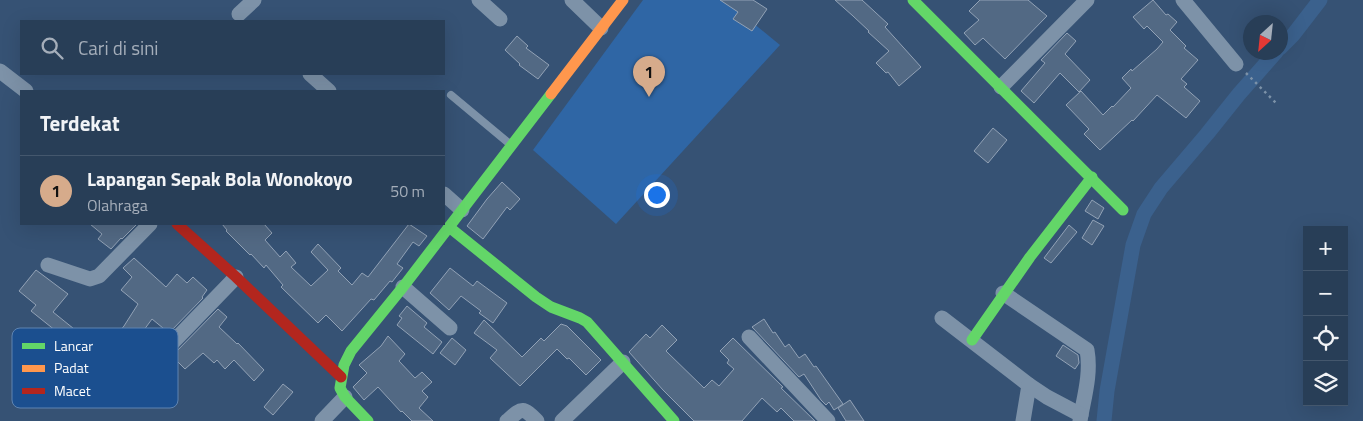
<!DOCTYPE html>
<html lang="id">
<head>
<meta charset="utf-8">
<style>
  body { margin:0; font-family:"Titillium Web",sans-serif; background:#30455d; color:#f1f3f6 }
  .controls { position:absolute; right:15px; bottom:15px; display:grid; overflow:hidden; border-radius:0px; box-shadow:0 5px 20px #0002 }
  .controls button { width:45px; height:45px; display:grid; place-items:center; padding:0; border:0; border-bottom:1px solid #44576d; background:#283e57; color:#f1f3f6; font:25px sans-serif }
  .compass { position:absolute; left:1243px; top:15px; width:45px; height:45px; border-radius:50%; background:#283e57; box-shadow:0 5px 20px #0002; rotate:207deg }
  .you { position:absolute; left:656px; top:194px; width:18px; height:18px; margin:-12px; border:4px solid #fff; border-radius:50%; background:#1a73e8; box-shadow:0 0 0 8px #1a73e833 }
  .badge { display:grid; place-items:center; width:32px; height:32px; border-radius:50%; background:#d6ab8b; color:#111; font-size:16px; font-weight:700 }
  .pin { position:absolute; translate:-50% -41px; filter:drop-shadow(0 1px 2px #0008) }
  .pin::after { content:''; position:absolute; top:26px; width:18px; height:15px; background:inherit; clip-path:polygon(0 0,100% 0,50% 100%) }
  .list { margin:0; padding:0; list-style:none }
  h2 { display:flex; justify-content:space-between; align-items:center; height:65px; margin:0; padding:0 20px; font-size:21px }
  h2 small { font-size:16px; font-weight:400; color:#a5aeba }
  .list li { display:grid; grid-template-columns:32px 1fr auto; gap:15px; align-items:center; box-sizing:border-box; height:70px; padding:0 20px; border-top:1px solid #44576d }
  .list b { display:block; font-size:19px; white-space:nowrap }
  .list p { margin:0; font-size:16px; white-space:nowrap; color:#a5aeba }
  .list em { font-size:16px; font-style:normal; color:#a5aeba }
  .icon { flex:none; width:28px; height:28px; fill:none; stroke:currentColor; stroke-width:2; stroke-linecap:round; stroke-linejoin:round }
  .map { position:relative; flex:none; width:1363px; height:421px; overflow:hidden }
  .search { position:absolute; background:#283e57; box-shadow:0 5px 20px #0002; left:20px; top:20px; width:425px; height:55px; display:flex; align-items:center; gap:12px; box-sizing:border-box; padding:0 18px; border-radius:0px; color:#a5aeba; font-size:19px }
  .panel { position:absolute; background:#283e57; box-shadow:0 5px 20px #0002; left:20px; top:90px; width:425px; height:135px; border-radius:0px }
  .map>svg:first-child { display:block }
  .green { fill:#2f66a5 }
  .lines { fill:none; stroke-linecap:round; stroke-linejoin:round }
  .canal { stroke:#3b618d; stroke-width:15 }
  .building { fill:#526984; stroke:#92a2b6 }
  .path { stroke:#7d92a8; stroke-width:2.5; stroke-dasharray:2.5 4; stroke-linecap:butt }
  .lane { stroke:#7d92a8; stroke-width:8 }
  .street { stroke:#7d92a8; stroke-width:15 }
  .fast { stroke:#63d668; stroke-width:11 }
  .slow { stroke:#ff974d; stroke-width:11 }
  .jam { stroke:#b3261e; stroke-width:11 }
  .key { fill:#1b4f8f; stroke:#5f84b1; stroke-width:1 }
  .key-label { font-size:14px; fill:#fff }
</style>
</head>
<body>
<div class="map">
<svg width="1363" height="421" viewBox="0 0 1363 421">
  <rect width="100%" height="100%" fill="#365274"/>
  <!-- green -->
  <path class="green" d="M643,0H725L780,45L616,224L533,150Z"/>
  <g class="lines">
    <!-- canal -->
    <g class="canal">
      <path d="M1280,48L1293,35L1320,0"/>
      <path d="M1104,421L1107,391L1133,245L1144,214L1161,188L1207,134L1239,94L1276,52"/>
    </g>
  </g>
  <!-- building -->
  <g class="building">
    <path d="M720,0H753L767,9L752,31L733,19L738,12Z"/>
    <path d="M835,0H862L888,24L885,27L921,67L899,86L888,72L886,73L876,63L889,51L868,32L869,31L853,16Z"/>
    <path d="M980,0H1028L1047,16L1005,59L983,38L975,45L964,33L979,20L969,11Z"/>
    <path d="M1153,0L1166,15L1168,14L1177,22L1170,30L1186,46L1184,48L1198,60L1181,79L1187,84L1184,87L1200,101L1186,118L1157,95L1133,121L1132,120L1100,150L1084,134L1089,129L1066,105L1081,91L1103,115L1112,106L1113,107L1131,88L1122,78L1131,69L1132,71L1157,49L1163,42L1147,26L1144,29L1133,17Z"/>
    <path d="M1067,33L1076,41L1065,54L1090,80L1079,92L1060,73L1034,103L1021,91L1045,63L1041,60Z"/>
    <path d="M517,36L528,46L526,48L549,65L538,79L519,65L520,64L505,50Z"/>
    <path d="M993,128L1007,140L988,163L974,151Z"/>
    <path d="M502,182L520,199L510,210L507,207L483,239L467,226L487,199Z"/>
    <path d="M1092,200L1104,208L1098,219L1085,211Z"/>
    <path d="M1093,220L1104,226L1092,245L1082,238Z"/>
    <path d="M90,224H137L122,239L121,238L111,249L98,239L102,234Z"/>
    <path d="M222,224H264L272,233L265,240L280,257L286,251L296,263L291,267L311,286L328,270L311,252L318,244L341,268L338,271L352,285L362,273L368,277L409,224L427,236L419,246L413,242L397,264L403,268L392,282L390,281L374,300L371,299L342,331L326,315L318,323L281,287L283,285L266,265L264,268L251,254L250,255L226,231L227,230Z"/>
    <path d="M1069,225L1077,232L1051,263L1044,258Z"/>
    <path d="M134,258L166,287L177,274L187,283L193,277L207,290L202,297L203,298L169,333L152,319L138,338L136,336L127,347L117,342H113L109,345L107,351L108,355L125,371V372L137,382L124,399L81,366L67,384L55,374L68,356L53,344L61,335L31,311L36,305L19,291L36,270L68,294L53,312L84,337L85,335L104,350L124,326L138,304L121,290L132,277L123,268Z"/>
    <path d="M450,268L473,286L477,281L507,303L493,323L479,313L481,311L461,296L449,310L430,293Z"/>
    <path d="M407,306L427,323L424,327L442,342L433,354L397,325L402,318L399,316Z"/>
    <path d="M218,309L227,317L219,327L237,344L238,343L264,370L254,381L234,360L225,369L217,360L214,363L203,353L185,369L172,356Z"/>
    <path d="M764,319L773,333L775,332L785,347L789,344L799,358L805,354L814,367L816,366L843,404L834,410L829,402L826,405L821,400L804,374L799,377L753,328L752,327Z"/>
    <path d="M484,320L522,357L541,338L544,341L561,324L567,326L601,360L586,375L569,358L567,359L557,349L520,386L490,358L497,350L474,333Z"/>
    <path d="M662,325L677,340L666,351L704,388L712,380L719,386L734,369L727,363L729,360L720,351L733,338L783,387L781,388L815,421H794L781,408L777,412L762,398L742,421H694L663,390L629,352L646,334L650,338Z"/>
    <path d="M388,336L405,354L399,361L415,378L422,372L432,382L422,391L428,397L419,408L433,421H412L402,411L401,412L378,387L364,400L353,387L367,373L359,365L381,346Z"/>
    <path d="M452,338L466,350L455,365L440,353Z"/>
    <path d="M1063,345L1078,355L1079,363L1075,369L1056,356Z"/>
    <path d="M283,384L293,392L273,415L264,407Z"/>
    <path d="M850,400L864,421H846L838,408Z"/>
  </g>
  <g class="lines">
    <!-- path -->
    <path class="path" d="M1246,73L1277,104"/>
    <!-- lane -->
    <path class="lane" d="M451,95L511,145"/>
    <!-- street -->
    <g class="street">
      <path d="M479,0L500,19"/>
      <path d="M572,0L601,28"/>
      <path d="M1183,0L1236,64"/>
      <path d="M239,14L254,0"/>
      <path d="M0,71L26,91"/>
      <path d="M310,74L329,91"/>
      <path d="M1001,87L1087,0"/>
      <path d="M444,194L462,210"/>
      <path d="M48,265L90,279L99,276L150,224"/>
      <path d="M403,287L450,328"/>
      <path d="M1003,293L1087,350C1091,372 1085,394 1081,415"/>
      <path d="M942,318L1029,385L1023,421"/>
      <path d="M749,337L828,421"/>
      <path d="M116,351L141,369H147L236,277"/>
      <path d="M1029,385L1047,397L1081,415L1080,421"/>
      <path d="M322,421L345,397"/>
      <path d="M507,421C522,408 522,406 537,421"/>
      <path d="M562,421L623,362"/>
    </g>
    <!-- fast -->
    <g class="fast">
      <path d="M913,0L1123,210"/>
      <path d="M449,227L536,297L551,307L580,318L587,322L674,421"/>
      <path d="M972,340L1030,257L1092,177"/>
      <path d="M368,421L345,397L340,388L344,365L351,351L403,287L551,94"/>
    </g>
    <!-- slow -->
    <path class="slow" d="M551,94L623,0"/>
    <!-- jam -->
    <path class="jam" d="M177,224L236,277L341,377"/>
  </g>
  <!-- legend -->
  <rect x="12" y="328" width="166" height="80" rx="8" class="key"/>
  <rect x="22" y="343" width="23" height="6" fill="#63d668"/>
  <rect x="22" y="365" width="23" height="7" fill="#ff974d"/>
  <rect x="22" y="388" width="23" height="6" fill="#b3261e"/>
  <g class="key-label">
    <text x="54" y="351">Lancar</text>
    <text x="54" y="373">Padat</text>
    <text x="54" y="396">Macet</text>
  </g>
</svg>
<div class="controls">
<button>+</button>
<button>−</button>
<button><svg class="icon" aria-label="locate" viewBox="0 0 24 24"><circle cx="12" cy="12" r="6"/><path d="M12 2v4M12 18v4M2 12h4M18 12h4"/></svg></button>
<button><svg class="icon" aria-label="layers" viewBox="0 0 24 24"><path d="M12 4l9 5-9 5-9-5zM3 14l9 5 9-5"/></svg></button>
</div>
<svg class="compass" viewBox="-18 -18 36 36"><path d="M0-13l5 13h-10z" fill="#e53935"/><path d="M0 13l5-13h-10z" fill="#a5aeba"/></svg>
<div class="you"></div>
<div class="pin badge" style="left:649px;top:97px">1</div>
<div class="search"><svg class="icon" aria-label="search" viewBox="0 0 24 24"><circle cx="10" cy="10" r="6"/><path d="M15 15l6 6"/></svg>Cari di sini</div>
<section class="panel">
<h2>Terdekat<small></small></h2>
<ul class="list">
<li><span class="badge">1</span><div><b>Lapangan Sepak Bola Wonokoyo</b><p>Olahraga</p></div><em>50 m</em></li>
</ul>
</section>
</div>
</body>
</html>
